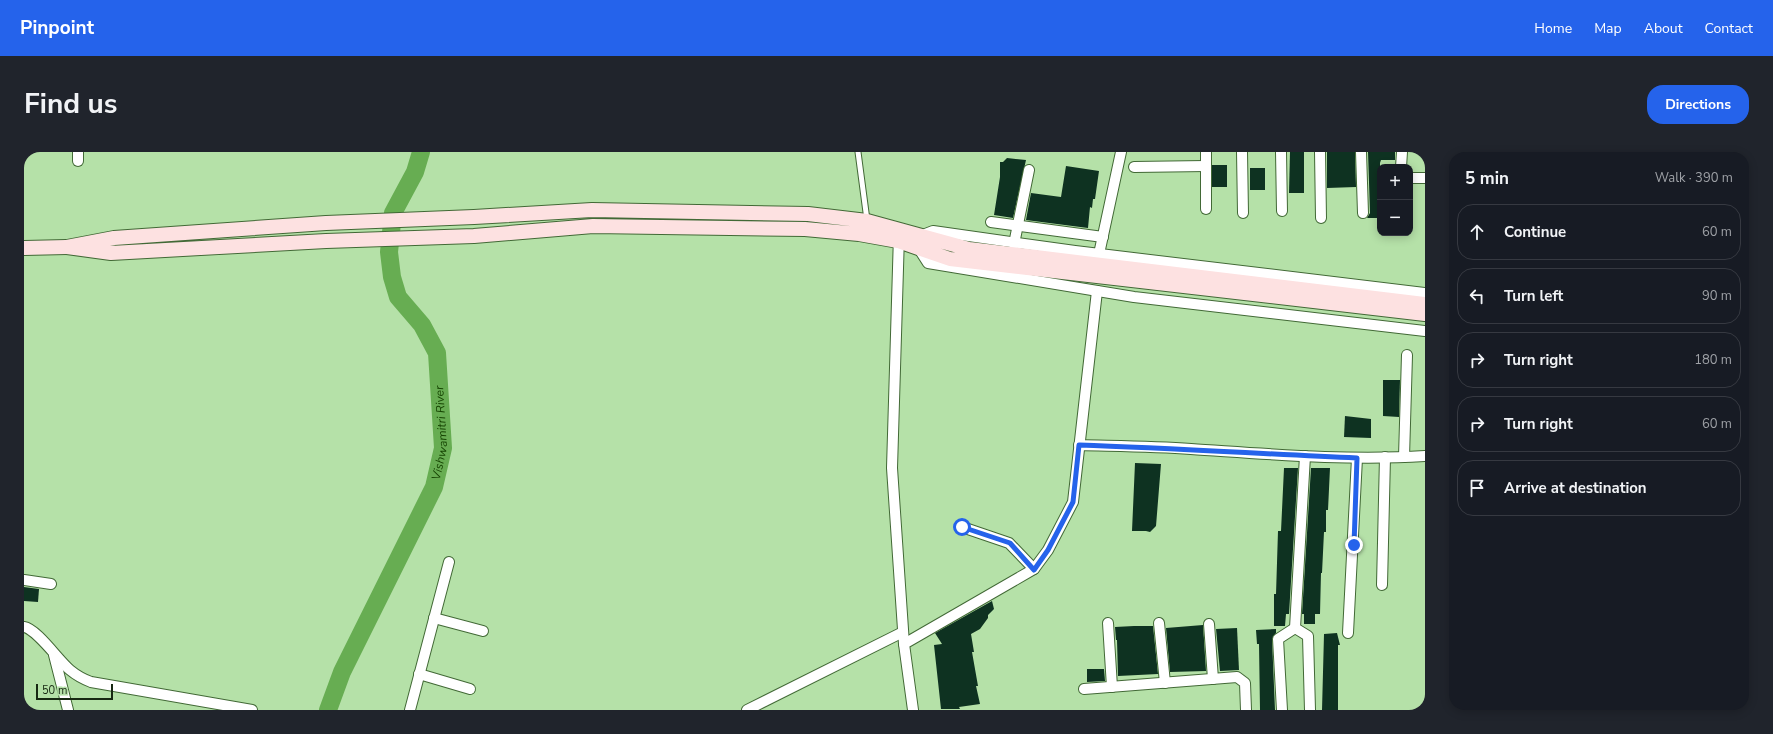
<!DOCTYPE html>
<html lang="en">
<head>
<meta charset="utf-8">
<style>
  body { margin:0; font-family:"Nunito Sans",sans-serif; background:#20242c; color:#f1f3f6 }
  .controls { position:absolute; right:12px; top:12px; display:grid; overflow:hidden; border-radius:8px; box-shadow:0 2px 10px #0003 }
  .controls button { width:36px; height:36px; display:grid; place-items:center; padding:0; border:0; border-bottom:1px solid #363941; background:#171b24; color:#f1f3f6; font:20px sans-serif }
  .scale { position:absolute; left:12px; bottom:10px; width:77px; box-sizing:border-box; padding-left:4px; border:2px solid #172812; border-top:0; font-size:11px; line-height:14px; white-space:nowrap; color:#172812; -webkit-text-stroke:3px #b5e1a8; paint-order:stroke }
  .stop { position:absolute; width:12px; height:12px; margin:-9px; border:3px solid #2563eb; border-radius:50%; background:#fff }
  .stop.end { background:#2563eb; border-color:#fff; box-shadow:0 1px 4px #0008 }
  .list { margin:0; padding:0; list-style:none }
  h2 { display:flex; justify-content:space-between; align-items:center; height:52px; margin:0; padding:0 16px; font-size:17px }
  h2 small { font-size:13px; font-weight:400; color:#9ea1a6 }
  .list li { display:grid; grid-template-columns:26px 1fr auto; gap:12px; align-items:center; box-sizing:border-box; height:56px; margin:0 8px 8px; padding:0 8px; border:1px solid #363941; border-radius:16px }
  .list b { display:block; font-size:15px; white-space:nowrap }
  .list em { font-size:13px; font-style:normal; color:#9ea1a6 }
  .icon { flex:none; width:22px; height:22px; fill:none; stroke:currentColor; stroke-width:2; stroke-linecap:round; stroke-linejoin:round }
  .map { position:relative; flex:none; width:1401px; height:558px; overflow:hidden; border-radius:16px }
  header { display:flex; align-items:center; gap:24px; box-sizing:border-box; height:56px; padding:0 20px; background:#2563eb; color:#fff }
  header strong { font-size:19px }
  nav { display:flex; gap:22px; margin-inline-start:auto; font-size:14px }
  .intro { display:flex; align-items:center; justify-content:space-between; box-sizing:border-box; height:96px; padding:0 24px }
  h1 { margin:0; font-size:28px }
  .button { padding:10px 18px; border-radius:16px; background:#2563eb; color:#fff; font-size:14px; font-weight:700 }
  main { display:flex; gap:24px; padding:0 24px }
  aside { flex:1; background:#171b24; border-radius:16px; box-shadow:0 2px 10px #0003 }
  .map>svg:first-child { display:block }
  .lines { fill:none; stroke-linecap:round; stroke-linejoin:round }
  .river { stroke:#67ad52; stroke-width:18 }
  .building { fill:#0e3221 }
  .lane-casing { stroke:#426936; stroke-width:7 }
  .street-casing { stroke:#426936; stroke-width:12 }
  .secondary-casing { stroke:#426936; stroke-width:16 }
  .lane { stroke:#fff; stroke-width:5 }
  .street { stroke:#fff; stroke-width:10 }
  .secondary { stroke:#fde1e1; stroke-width:14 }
  .route { stroke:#2563eb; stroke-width:5 }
  .labels { text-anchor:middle; stroke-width:4; stroke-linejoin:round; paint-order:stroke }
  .water-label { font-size:12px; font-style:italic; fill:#164402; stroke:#b5e1a8 }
</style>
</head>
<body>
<header>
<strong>Pinpoint</strong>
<nav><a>Home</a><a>Map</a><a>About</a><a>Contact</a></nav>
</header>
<div class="intro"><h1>Find us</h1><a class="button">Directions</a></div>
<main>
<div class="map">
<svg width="1401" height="558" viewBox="0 0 1401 558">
  <rect width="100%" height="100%" fill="#b5e1a8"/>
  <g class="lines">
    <!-- river -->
    <path class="river" id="s1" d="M304,558L318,520L410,335L419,296L413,201L398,173L374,145L368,125L365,100L369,61L391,20L397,0"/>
  </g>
  <!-- building -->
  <g class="building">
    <path d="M1266,0H1280V41H1265Z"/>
    <path d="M1303,0H1331L1332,35L1303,36Z"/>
    <path d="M1344,0H1371V8H1357L1356,11V66H1343L1346,61Z"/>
    <path d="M983,6L1002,8L989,66L970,63L976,25V10H979Z"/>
    <rect x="1188" y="13" width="15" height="22"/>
    <path d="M1042,14L1075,19L1071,47H1069L1068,56L1066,55L1064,76L1002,68L1007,41L1037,45Z"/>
    <rect x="1226" y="16" width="15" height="22"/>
    <path d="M1359,228H1376L1375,265L1359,264Z"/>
    <path d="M1321,264L1347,267V286L1320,285Z"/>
    <path d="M1111,311L1137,312L1132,374L1126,380L1122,379H1108Z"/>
    <path d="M1260,316H1274L1265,462H1262L1261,474H1250V442H1252L1254,379H1257Z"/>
    <path d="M1287,316H1306L1304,358H1302V380H1300L1298,421H1297L1296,462H1291V472H1280V462H1278Z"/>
    <path d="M0,435L15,437L14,450L0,449Z"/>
    <path d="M968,449L970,457L964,463V466L956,477L947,482L950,500H948L954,534H952L956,552L935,555L936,557H917L910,493L918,492L911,481Z"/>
    <path d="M1179,473L1182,519L1146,520L1142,476Z"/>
    <path d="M1110,474H1129L1134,522L1094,524L1093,488H1092L1091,475Z"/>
    <path d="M1213,476L1215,518L1196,519L1192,477Z"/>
    <path d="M1252,477V481L1248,487L1251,558H1236L1235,492H1233L1232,478Z"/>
    <path d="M1313,481L1316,493H1314V558H1298L1300,482Z"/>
    <path d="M1063,517H1080L1081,529L1063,530Z"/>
  </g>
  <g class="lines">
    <!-- lane casing -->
    <g class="lane-casing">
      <path id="lane" d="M834,0L843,68"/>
    </g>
    <!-- street casing -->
    <g class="street-casing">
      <g id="street">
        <path d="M54,0V9"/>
        <path d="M1182,0V57"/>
        <path d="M1218,0L1219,61"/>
        <path d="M1257,0L1258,59"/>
        <path d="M1296,0L1297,66"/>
        <path d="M1337,0L1339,61"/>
        <path d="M1110,15L1182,14"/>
        <path d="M1377,15L1378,0"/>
        <path d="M1386,26H1401"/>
        <path d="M967,70L1079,85"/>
        <path d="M875,83L868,316L880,492"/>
        <path d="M896,84L909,79L1051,99L1401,141"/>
        <path d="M990,92L1005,18"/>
        <path d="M895,97L904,111L1110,145L1401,179"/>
        <path d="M1075,102L1097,0"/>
        <path d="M1055,293C1092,294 1130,294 1167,297C1245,302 1323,309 1401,304"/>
        <path d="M1281,304L1271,476L1284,484L1286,558"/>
        <path d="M1380,305L1383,203"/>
        <path d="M938,375L985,391L1010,417"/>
        <path d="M0,428L27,432"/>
        <path d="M1358,433L1361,305"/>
        <path d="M410,466L459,479"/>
        <path d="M1084,471L1088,535"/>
        <path d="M1135,471L1141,531"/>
        <path d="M1185,472L1189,527"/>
        <path d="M0,475C13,477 34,508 46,518C52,523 59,527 67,530L228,558"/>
        <path d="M1324,481L1333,306"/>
        <path d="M30,503L44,558"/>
        <path d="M395,522L446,537"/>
        <path d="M1060,537L1213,525L1221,531L1222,558"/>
        <path d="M386,558L425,410"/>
        <path d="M723,558L879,480"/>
        <path d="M889,558L880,492L1010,417L1024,398L1049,350L1073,139"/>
        <path d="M1258,558L1254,487L1271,476"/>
      </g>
    </g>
    <!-- secondary casing -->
    <g class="secondary-casing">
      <g id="secondary">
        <path d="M0,96L43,95"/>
        <path d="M1401,152L945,97L843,69L784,62L568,58L450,65L302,71L90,86L43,95L87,101L302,89L450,84L569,74L781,77L835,82L874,89L926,107L1401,162"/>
      </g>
    </g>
    <!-- lane -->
    <use href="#lane" class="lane"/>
    <!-- street -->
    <use href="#street" class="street"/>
    <!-- secondary -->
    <use href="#secondary" class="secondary"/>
  </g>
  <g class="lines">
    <!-- route -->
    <path class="route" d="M938,375L986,391L1010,418L1024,398L1049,350L1055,293C1148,296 1240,302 1333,306L1330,393"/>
  </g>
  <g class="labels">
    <!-- water labels -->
    <g class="water-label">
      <text dy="4" stroke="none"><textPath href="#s1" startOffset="302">Vishwamitri River</textPath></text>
    </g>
  </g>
</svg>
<div class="controls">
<button>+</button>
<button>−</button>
</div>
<div class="scale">50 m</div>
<div class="stop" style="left:938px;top:375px"></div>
<div class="stop end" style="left:1330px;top:393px"></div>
</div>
<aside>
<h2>5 min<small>Walk · 390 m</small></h2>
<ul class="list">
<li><svg class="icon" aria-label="ahead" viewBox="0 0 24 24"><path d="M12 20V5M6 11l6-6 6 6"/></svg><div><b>Continue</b></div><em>60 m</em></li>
<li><svg class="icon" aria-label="left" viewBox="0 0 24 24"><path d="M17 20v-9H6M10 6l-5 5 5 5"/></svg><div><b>Turn left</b></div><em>90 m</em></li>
<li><svg class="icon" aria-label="right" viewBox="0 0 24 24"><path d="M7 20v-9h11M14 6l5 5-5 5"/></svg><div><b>Turn right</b></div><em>180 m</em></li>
<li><svg class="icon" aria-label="right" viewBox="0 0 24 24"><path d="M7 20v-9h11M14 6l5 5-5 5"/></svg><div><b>Turn right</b></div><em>60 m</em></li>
<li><svg class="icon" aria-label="arrive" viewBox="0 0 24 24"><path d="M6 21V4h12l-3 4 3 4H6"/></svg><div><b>Arrive at destination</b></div></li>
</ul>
</aside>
</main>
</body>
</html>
